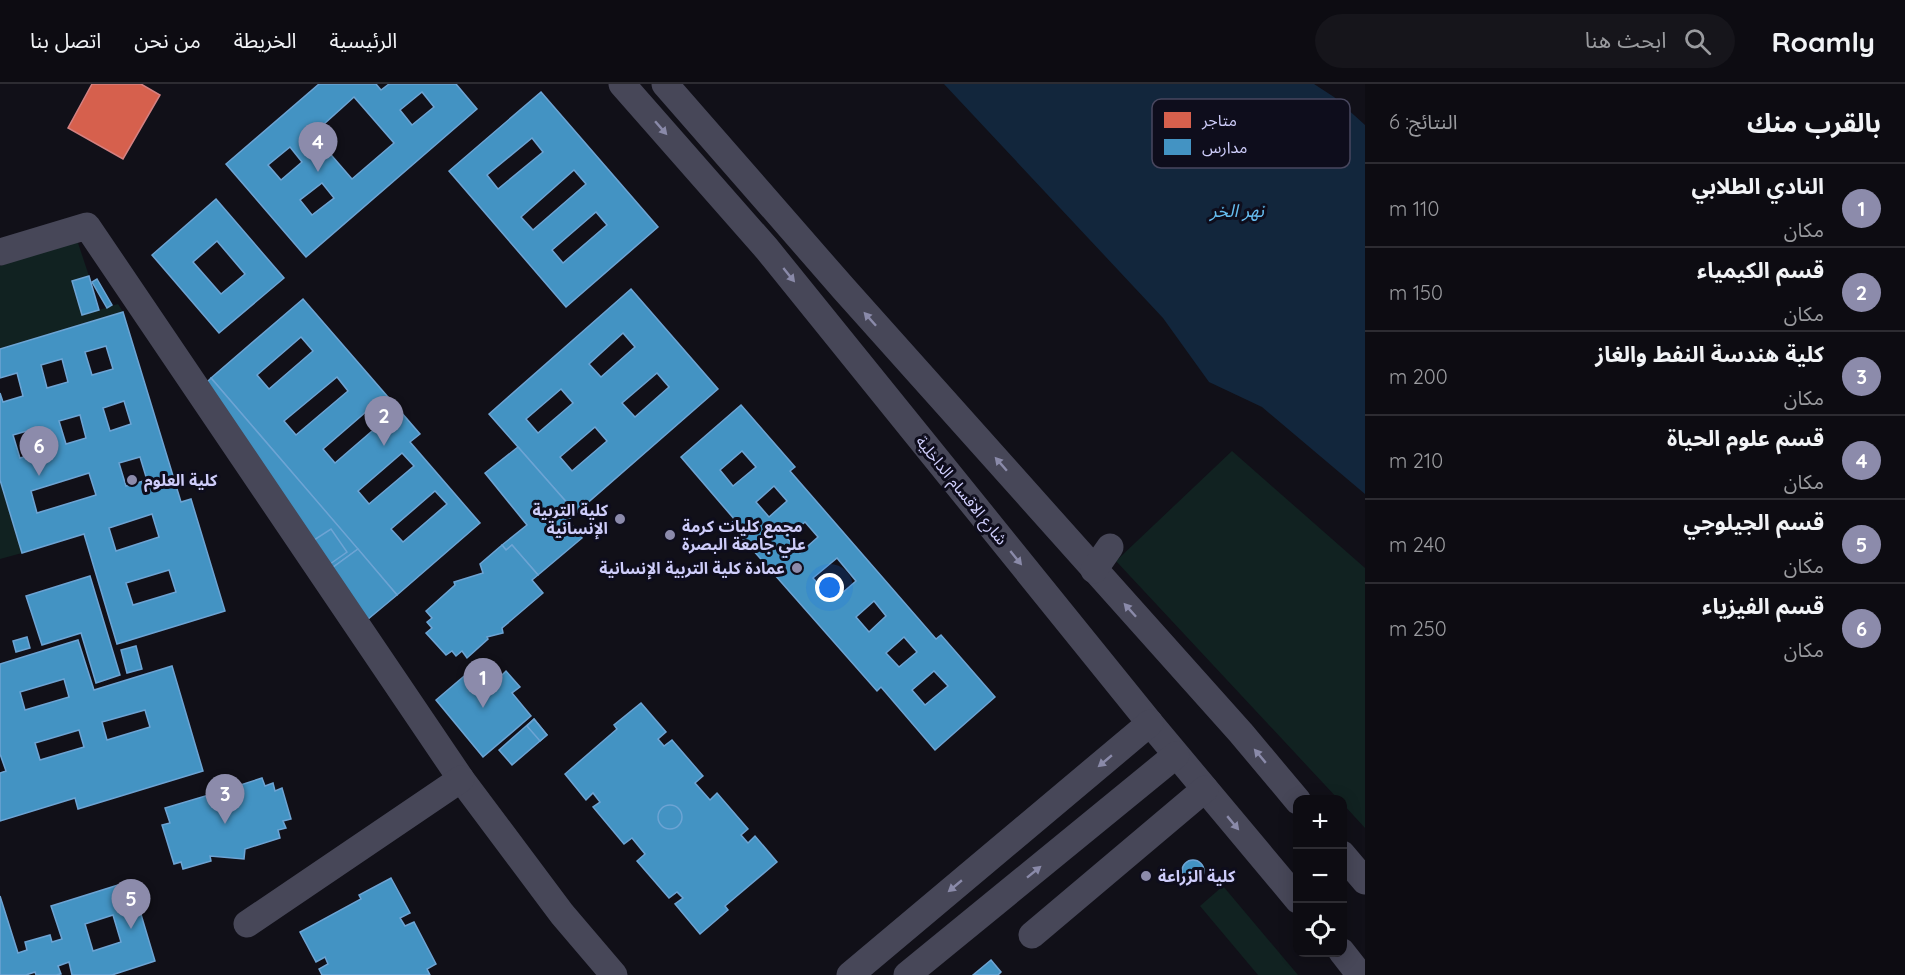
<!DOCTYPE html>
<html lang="ar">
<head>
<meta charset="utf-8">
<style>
  body { margin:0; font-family:Quicksand,"Noto Sans Arabic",sans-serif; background:#16151b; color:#f1f3f6; direction:rtl }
  .controls { position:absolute; right:18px; bottom:18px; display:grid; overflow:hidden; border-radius:12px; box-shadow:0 3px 15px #0003 }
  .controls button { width:54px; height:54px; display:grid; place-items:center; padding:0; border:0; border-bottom:2px solid #2d2c32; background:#0d0c12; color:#f1f3f6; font:30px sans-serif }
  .you { position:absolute; left:830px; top:504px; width:21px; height:21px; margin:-15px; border:4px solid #fff; border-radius:50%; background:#1a73e8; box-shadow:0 0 0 9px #1a73e833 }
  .badge { display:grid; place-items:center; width:39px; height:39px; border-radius:50%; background:#8c8bab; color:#fff; font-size:20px; font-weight:700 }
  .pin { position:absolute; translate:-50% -50px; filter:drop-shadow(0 2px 3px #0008) }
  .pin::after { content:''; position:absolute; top:32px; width:21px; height:18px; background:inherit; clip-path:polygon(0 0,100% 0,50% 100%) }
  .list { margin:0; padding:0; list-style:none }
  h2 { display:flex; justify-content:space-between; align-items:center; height:78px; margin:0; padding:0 24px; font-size:26px }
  h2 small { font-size:20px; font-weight:400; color:#9a9b9f }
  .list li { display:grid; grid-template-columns:39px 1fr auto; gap:18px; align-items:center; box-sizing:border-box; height:84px; padding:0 24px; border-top:2px solid #2d2c32 }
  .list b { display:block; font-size:22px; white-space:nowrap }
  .list p { margin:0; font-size:20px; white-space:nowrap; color:#9a9b9f }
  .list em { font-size:20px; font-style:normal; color:#9a9b9f }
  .icon { flex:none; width:33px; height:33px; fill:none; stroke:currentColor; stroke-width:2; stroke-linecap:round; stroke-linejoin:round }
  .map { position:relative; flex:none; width:1365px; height:891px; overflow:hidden; direction:ltr }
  header { display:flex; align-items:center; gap:36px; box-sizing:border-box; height:84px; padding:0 30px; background:#0d0c12; border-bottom:2px solid #2d2c32 }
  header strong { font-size:28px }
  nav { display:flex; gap:33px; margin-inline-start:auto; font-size:21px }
  .search { width:420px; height:54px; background:#16151b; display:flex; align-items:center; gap:15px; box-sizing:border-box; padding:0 21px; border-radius:33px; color:#9a9b9f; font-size:22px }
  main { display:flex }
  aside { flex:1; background:#0d0c12 }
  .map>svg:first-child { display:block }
  .green { fill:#112221 }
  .water { fill:#12263c }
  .shops { fill:#d6604d; stroke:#d48181; stroke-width:1.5 }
  .schools { fill:#4393c3; stroke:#6da4d4; stroke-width:1.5; fill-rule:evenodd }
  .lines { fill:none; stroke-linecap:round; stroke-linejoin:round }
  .minor { stroke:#474758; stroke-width:27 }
  .oneway { fill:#8a8aa9 }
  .poi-dot { fill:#8c8bab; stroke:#0e0d1c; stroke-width:2 }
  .labels { text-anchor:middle; stroke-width:6; stroke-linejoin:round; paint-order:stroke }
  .poi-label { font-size:16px; font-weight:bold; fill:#cecdfa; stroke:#0e0d1c; text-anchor:start }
  .street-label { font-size:16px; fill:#cecdfa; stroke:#0e0d1c }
  .water-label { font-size:18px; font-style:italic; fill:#66bdef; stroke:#0e0d1c }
  .key { fill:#0e0d1c; stroke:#48475f; stroke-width:1.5 }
  .key-label { font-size:16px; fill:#cecdfa }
</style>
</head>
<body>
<header>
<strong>Roamly</strong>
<div class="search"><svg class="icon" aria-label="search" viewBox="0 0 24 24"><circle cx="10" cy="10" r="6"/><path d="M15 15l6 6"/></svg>ابحث هنا</div>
<nav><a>الرئيسية</a><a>الخريطة</a><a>من نحن</a><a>اتصل بنا</a></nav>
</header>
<main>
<aside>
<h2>بالقرب منك<small>النتائج: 6</small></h2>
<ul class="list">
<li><span class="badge">1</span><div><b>النادي الطلابي</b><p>مكان</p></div><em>110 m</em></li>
<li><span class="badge">2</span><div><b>قسم الكيمياء</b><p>مكان</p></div><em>150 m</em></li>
<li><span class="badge">3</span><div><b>كلية هندسة النفط والغاز</b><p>مكان</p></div><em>200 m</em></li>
<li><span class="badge">4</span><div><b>قسم علوم الحياة</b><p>مكان</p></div><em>210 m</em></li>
<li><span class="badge">5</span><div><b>قسم الجيلوجي</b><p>مكان</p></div><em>240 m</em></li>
<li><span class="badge">6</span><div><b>قسم الفيزياء</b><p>مكان</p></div><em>250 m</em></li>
</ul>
</aside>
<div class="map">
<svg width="1365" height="891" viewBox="0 0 1365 891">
  <rect width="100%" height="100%" fill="#111018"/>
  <!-- green -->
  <g class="green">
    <path d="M77,156L89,192L72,198L82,231L118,220L123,228L0,265V182Z"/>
    <path d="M1232,367L1365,484V744L1343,720L1342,716L1338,715L1116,477Z"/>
    <path d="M0,396L22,469L0,475Z"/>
    <path d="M1223,802L1298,891H1258L1200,822Z"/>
  </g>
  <!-- water -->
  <path class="water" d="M944,0H1314L1334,13L1365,41V410L1262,323L1209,298L1163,234Z"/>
  <!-- shops -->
  <path class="shops" d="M92,0H141L160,11L123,75L68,44Z"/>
  <!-- schools -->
  <g class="schools">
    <path d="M319,0H376L381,6L389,0H456L477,25L306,173L226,80ZM422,8L434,23L412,41L400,26ZM354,13L394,59L352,95L313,50ZM290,63L302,78L281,96L268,81ZM322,99L334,114L312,131L300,116Z"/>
    <path d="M541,8L658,143L566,223L449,87ZM532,54L543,68L498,105L487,91ZM574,86L586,100L533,146L521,133ZM596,128L607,141L563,179L552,166Z"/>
    <path d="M216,115L284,194L219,249L152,171ZM217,157L245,190L221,210L193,178Z"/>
    <path d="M89,192L99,226L82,231L72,197Z"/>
    <path d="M97,195L112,221L107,224L92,198Z"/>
    <path d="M631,205L718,305L576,429L489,330ZM623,249L635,263L601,293L589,280ZM657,289L669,303L635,333L622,319ZM561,305L573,319L538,349L526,335ZM595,343L607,357L572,387L560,373Z"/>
    <path d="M303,215L420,350L410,358L480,439L397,511L211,294ZM301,253L313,267L269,305L257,291ZM337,293L348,307L296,351L284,337ZM367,327L379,341L335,379L323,365ZM402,369L414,382L369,420L358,407ZM435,407L447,420L403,458L391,445Z"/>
    <path d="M123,228L181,418L191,415L225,527L117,560L84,450L22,469L0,396V309L3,318L23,312L17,289L0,294V265ZM106,262L113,285L92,291L85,268ZM62,275L68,298L47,304L41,281ZM124,317L131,340L110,347L103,324ZM80,331L86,354L66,360L59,337ZM34,345L41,368L20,374L13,351ZM140,373L147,396L126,402L119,379ZM89,389L96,411L37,429L31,407ZM152,430L159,453L116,467L109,444ZM169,486L176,508L133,521L126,499Z"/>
    <path d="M211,294L358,465L332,484L207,298Z"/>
    <path d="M741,321L795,383L790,387L936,555L941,551L995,613L935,666L881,603L877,607L730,440L735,436L681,373ZM742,367L756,383L733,402L720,386ZM774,402L787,417L769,433L756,418ZM805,438L818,453L800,469L787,454ZM837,474L856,497L833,517L813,494ZM874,517L886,532L869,548L856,533ZM904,553L917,568L899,583L886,569ZM934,587L948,602L925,621L912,606Z"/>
    <path d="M518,363L576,429L568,436L582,454L538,491L512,461L506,466L502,461L527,441L485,389Z"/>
    <path d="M331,445L347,468L330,480L314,456Z"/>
    <path d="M502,461L506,466L512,461L538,491L532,496L543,509L502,544L503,549L487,553L488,555L467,574L462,567L456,572L452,567L446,571L426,549L432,544L427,538L432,534L426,527L455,501L454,498L483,489L480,480Z"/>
    <path d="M358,465L397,511L367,536L332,484Z"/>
    <path d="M90,492L120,591L96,599L81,549L42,561L26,512Z"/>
    <path d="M27,553L30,564L16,568L13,557Z"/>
    <path d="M78,556L94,606L172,582L203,687L78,725L75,714L0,737V689L6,687L0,670V580ZM64,595L69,613L25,626L20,608ZM145,626L150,643L107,656L102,638ZM79,646L84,663L40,676L35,659Z"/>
    <path d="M136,562L142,585L127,589L121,566Z"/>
    <path d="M483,576L499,594L506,587L520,603L512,609L531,632L483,673L436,616Z"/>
    <path d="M641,619L666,648L658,655L664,662L672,656L703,692L695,699L710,716L717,709L748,745L741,751L748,759L755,752L777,778L725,822L728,826L700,850L675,820L683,814L677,808L669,814L637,777L645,770L632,754L624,760L593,723L600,718L593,709L586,716L565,690L617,645L614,641Z"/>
    <path d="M534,635L547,651L512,681L499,666Z"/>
    <path d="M534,635L547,651L540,657L527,642Z"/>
    <path d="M262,694L265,702L273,699L275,707L282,704L291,735L283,737L286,744L278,746L280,754L245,765L244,775L210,772L211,777L183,785L181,778L174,780L162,741L170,739L165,724L219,708V705L234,706V703Z"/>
    <circle cx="670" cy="733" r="12"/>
    <circle cx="1193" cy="787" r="11"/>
    <path d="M391,794L410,829L400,834L405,842L414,838L436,880L427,885L430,891H322L319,885L328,880L325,873L316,878L300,848L361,815L359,811Z"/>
    <path d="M131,797L155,877L112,891H72L69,878L58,882L61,890L56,891H36L35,888L26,891H0V812L18,869L27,866L25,858L50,851L52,858L62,855L51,822ZM113,831L121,858L93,867L85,840Z"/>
    <path d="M991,876L1001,888L998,891H973Z"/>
  </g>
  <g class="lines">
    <!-- minor -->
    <g class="minor">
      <path d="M622,0L767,165L1150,639L1298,816"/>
      <path d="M665,0L844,205L1241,649L1298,717"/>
      <path d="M0,168L87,142L461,695L562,830L614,891"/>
      <path d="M1094,486L1110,463"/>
      <path d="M1342,770L1365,797"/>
      <path d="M247,840L461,695"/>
      <path d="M1032,851L1205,705"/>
      <path d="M1342,868L1360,891"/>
      <path d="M850,891L1150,639"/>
      <path d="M907,891L1176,671"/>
    </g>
  </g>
  <!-- one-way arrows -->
  <defs><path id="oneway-solid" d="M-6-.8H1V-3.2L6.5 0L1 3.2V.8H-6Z" transform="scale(1.5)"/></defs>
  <g class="oneway">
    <use href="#oneway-solid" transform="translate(661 44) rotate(49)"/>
    <use href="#oneway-solid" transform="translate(789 191) rotate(51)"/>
    <use href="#oneway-solid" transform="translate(870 235) rotate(-132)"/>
    <use href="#oneway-solid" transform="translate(1001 380) rotate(-131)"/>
    <use href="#oneway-solid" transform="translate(1016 474) rotate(51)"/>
    <use href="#oneway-solid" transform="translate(1130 526) rotate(-132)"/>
    <use href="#oneway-solid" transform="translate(1260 672) rotate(-130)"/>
    <use href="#oneway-solid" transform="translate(1105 677) rotate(140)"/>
    <use href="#oneway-solid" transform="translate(1233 739) rotate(50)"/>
    <use href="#oneway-solid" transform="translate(1034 788) rotate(-39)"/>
    <use href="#oneway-solid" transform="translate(955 802) rotate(140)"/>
  </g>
  <!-- markers -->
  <g class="poi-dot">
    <circle cx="132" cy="396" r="6"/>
    <circle cx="620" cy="435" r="6"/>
    <circle cx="670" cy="451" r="6"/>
    <circle cx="797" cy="484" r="6"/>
    <circle cx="1146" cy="792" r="6"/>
  </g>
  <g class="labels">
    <!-- poi labels -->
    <g class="poi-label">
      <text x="144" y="402">كلية العلوم</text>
      <text x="608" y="432" text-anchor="end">كلية التربية<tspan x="608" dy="18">الإنسانية</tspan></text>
      <text x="682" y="448">مجمع كليات كرمة<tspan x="682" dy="18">علي جامعة البصرة</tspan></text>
      <text x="785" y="490" text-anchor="end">عمادة كلية التربية الإنسانية</text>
      <text x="1158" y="798">كلية الزراعة</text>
    </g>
    <!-- street labels -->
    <g class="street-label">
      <text transform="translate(962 406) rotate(51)" y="6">شارع الاقسام الداخلية</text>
    </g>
    <!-- water labels -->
    <g class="water-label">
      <text x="1237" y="133">نهر الخر</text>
    </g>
  </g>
  <!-- legend -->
  <rect x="1152" y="15" width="198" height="69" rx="9" class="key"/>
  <rect x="1164" y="28" width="27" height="16" fill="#d6604d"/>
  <rect x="1164" y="55" width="27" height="16" fill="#4393c3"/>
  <g class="key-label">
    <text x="1202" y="42">متاجر</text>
    <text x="1202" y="69">مدارس</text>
  </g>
</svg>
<div class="controls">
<button>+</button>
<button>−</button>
<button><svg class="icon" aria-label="locate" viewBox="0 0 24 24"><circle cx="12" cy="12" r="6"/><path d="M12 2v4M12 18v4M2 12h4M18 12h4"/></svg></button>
</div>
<div class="you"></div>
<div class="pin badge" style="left:483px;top:624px">1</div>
<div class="pin badge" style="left:384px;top:362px">2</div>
<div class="pin badge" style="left:225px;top:740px">3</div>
<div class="pin badge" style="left:318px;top:88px">4</div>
<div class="pin badge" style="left:131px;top:845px">5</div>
<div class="pin badge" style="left:39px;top:392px">6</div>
</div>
</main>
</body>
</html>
